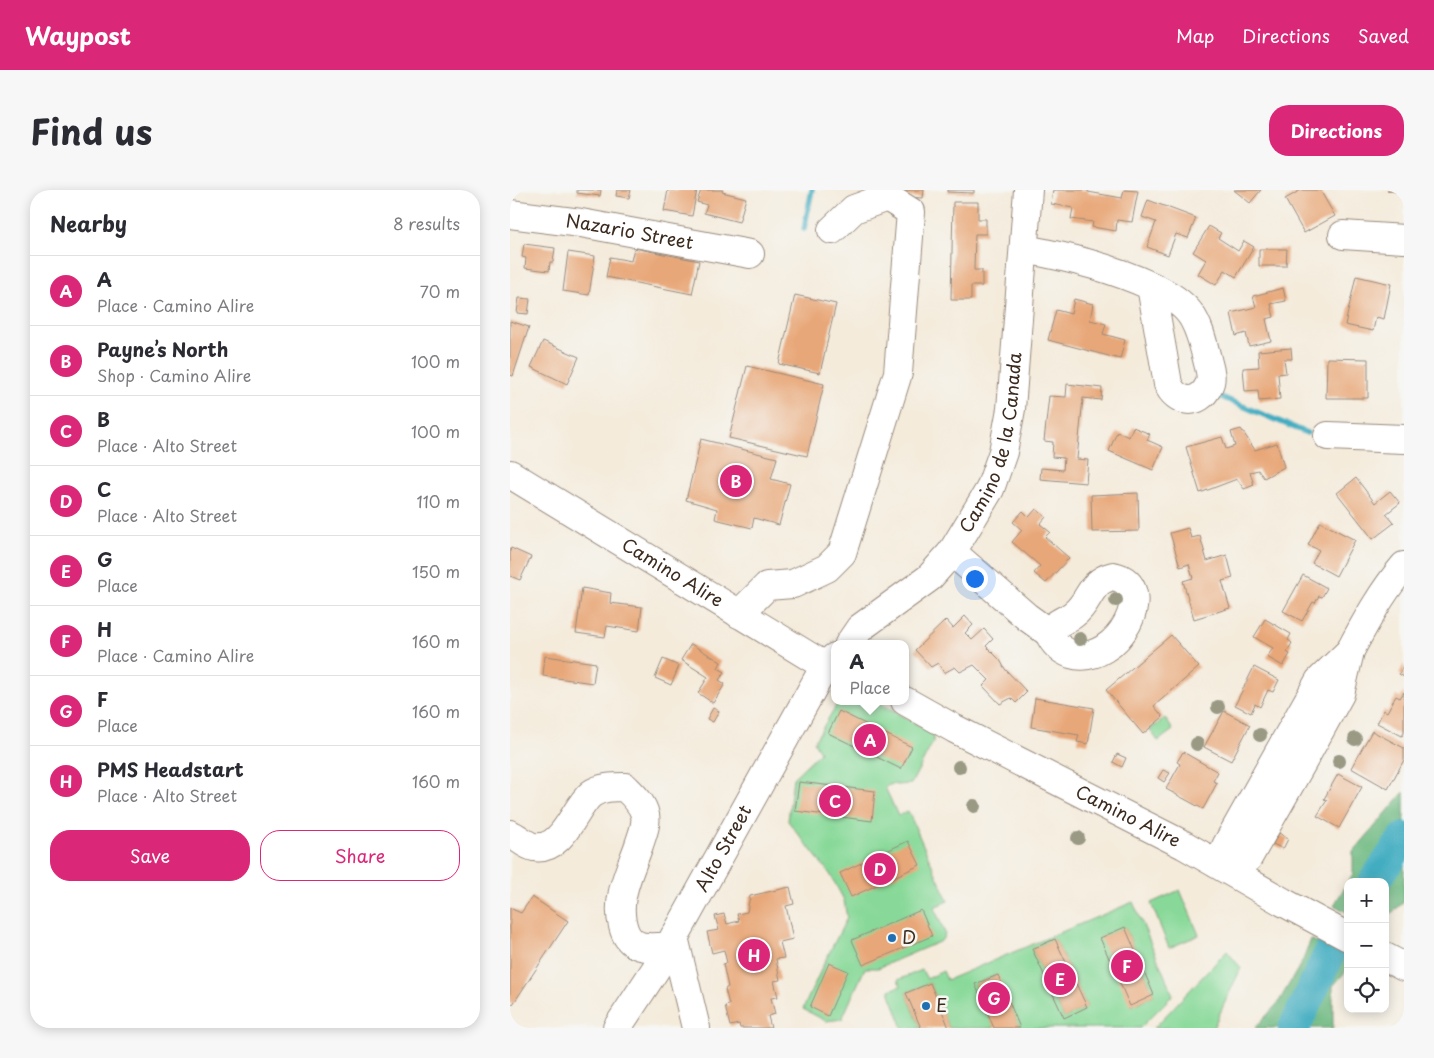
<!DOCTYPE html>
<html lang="en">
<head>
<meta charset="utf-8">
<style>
  body { margin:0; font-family:"Playpen Sans",sans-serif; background:#f7f7f7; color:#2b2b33 }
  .controls { position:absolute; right:15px; bottom:15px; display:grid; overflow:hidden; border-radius:10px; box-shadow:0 2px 12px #0003 }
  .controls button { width:45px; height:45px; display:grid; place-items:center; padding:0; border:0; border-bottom:1px solid #e1e1e2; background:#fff; color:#2b2b33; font:25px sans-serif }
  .you { position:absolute; left:464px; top:388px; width:18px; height:18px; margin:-12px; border:4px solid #fff; border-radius:50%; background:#1a73e8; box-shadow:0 0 0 8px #1a73e833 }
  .badge { display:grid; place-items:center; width:32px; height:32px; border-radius:50%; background:#db2777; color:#fff; font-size:16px; font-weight:700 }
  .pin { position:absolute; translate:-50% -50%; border:2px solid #fff; box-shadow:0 1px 5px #0006 }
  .popup { position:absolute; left:321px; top:450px; width:78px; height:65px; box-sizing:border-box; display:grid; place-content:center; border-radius:10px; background:#fff; filter:drop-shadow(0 1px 4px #0005); font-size:16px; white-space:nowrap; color:#7c7c81 }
  .popup b { font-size:19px; color:#2b2b33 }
  .popup::after { content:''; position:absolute; left:50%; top:100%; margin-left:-10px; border:10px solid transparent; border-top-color:#fff }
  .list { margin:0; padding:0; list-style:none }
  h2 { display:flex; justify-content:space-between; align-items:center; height:65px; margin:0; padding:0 20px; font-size:21px }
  h2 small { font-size:16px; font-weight:400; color:#7c7c81 }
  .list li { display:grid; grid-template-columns:32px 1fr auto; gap:15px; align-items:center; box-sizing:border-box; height:70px; padding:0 20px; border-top:1px solid #e1e1e2 }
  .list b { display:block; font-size:19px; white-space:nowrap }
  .list p { margin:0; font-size:16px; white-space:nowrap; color:#7c7c81 }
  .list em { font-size:16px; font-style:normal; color:#7c7c81 }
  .actions { display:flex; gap:10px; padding:15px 20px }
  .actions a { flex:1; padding:11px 0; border:1px solid #db2777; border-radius:20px; text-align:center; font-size:18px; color:#db2777 }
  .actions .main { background:#db2777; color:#fff }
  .icon { flex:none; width:28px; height:28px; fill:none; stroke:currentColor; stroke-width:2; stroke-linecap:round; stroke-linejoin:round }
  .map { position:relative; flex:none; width:894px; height:838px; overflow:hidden; border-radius:20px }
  header { display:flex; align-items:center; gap:30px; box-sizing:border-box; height:70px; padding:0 25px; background:#db2777; color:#fff }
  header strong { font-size:24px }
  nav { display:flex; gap:28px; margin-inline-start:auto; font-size:18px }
  .intro { display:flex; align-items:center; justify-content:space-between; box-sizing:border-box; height:120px; padding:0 30px }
  h1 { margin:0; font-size:35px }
  .button { padding:12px 22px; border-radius:20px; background:#db2777; color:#fff; font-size:18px; font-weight:700 }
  main { display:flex; gap:30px; padding:0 30px }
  aside { flex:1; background:#fff; border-radius:20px; box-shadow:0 2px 12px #0003 }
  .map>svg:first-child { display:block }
  .green { fill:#88d999; stroke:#62825c; fill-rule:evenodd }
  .forest { fill:#6eb981; stroke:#547250 }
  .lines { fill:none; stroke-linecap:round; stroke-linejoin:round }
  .stream { stroke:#42adc1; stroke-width:5.5 }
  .river { stroke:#42adc1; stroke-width:32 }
  .building { fill:#e8a778 }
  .minor-casing { stroke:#988a7c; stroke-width:30 }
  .minor { stroke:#fff; stroke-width:28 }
  .tree { fill:#999984 }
  .poi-dot { fill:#1f6fb2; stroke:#f6f6f2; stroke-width:2 }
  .labels { text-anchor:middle; stroke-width:5; stroke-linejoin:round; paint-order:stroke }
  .street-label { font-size:18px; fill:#3b2a1e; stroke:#f6f6f2 }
  .poi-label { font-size:18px; fill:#3b2a1e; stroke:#f6f6f2; text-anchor:start }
</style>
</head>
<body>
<header>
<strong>Waypost</strong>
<nav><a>Map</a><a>Directions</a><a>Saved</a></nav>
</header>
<div class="intro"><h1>Find us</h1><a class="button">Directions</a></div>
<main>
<aside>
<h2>Nearby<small>8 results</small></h2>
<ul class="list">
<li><span class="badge">A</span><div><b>A</b><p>Place · Camino Alire</p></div><em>70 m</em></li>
<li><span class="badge">B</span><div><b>Payne’s North</b><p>Shop · Camino Alire</p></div><em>100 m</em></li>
<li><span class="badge">C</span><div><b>B</b><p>Place · Alto Street</p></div><em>100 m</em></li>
<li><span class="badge">D</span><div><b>C</b><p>Place · Alto Street</p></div><em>110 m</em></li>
<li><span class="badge">E</span><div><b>G</b><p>Place</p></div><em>150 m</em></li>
<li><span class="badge">F</span><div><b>H</b><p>Place · Camino Alire</p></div><em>160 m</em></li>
<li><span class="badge">G</span><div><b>F</b><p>Place</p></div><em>160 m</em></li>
<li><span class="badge">H</span><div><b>PMS Headstart</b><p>Place · Alto Street</p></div><em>160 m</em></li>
</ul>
<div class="actions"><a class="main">Save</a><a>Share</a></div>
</aside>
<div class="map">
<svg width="894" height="838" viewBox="0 0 894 838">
  <rect width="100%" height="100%" fill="#f6f6f2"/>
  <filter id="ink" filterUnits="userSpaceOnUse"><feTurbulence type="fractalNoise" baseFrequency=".02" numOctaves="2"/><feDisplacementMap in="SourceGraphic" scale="10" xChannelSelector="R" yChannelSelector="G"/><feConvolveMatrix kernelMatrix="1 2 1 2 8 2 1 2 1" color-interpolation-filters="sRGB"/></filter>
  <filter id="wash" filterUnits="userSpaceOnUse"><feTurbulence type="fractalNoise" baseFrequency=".0096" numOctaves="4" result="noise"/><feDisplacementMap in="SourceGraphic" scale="20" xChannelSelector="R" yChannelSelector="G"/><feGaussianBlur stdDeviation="1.12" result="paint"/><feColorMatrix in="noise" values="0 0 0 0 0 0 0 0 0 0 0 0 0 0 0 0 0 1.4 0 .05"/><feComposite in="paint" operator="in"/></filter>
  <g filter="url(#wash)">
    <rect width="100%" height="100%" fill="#f4ebdb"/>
    <!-- green -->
    <g class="green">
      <path d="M329,511H365L424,544L423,552L401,594L387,595L382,594L375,597L388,626L398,621L438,711L424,717L435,743L434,747L431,751L368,778H355L332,829L316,831L293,819L316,769L337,728L334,710L320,684L278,631L283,588L310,562L304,552Z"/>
      <path d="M655,528L663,540L648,551L640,540Z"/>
      <path d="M670,700L689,745L659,758L641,713Z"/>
      <path d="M623,712L663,805L630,838H510L487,785L465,794L484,838H439L420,793L396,803L411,838H393L380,804V800L391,796L388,790L412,780L417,789L433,781L437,790ZM615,737L644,805L621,816L591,748ZM545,749L577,817L554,828L522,759Z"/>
      <path d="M717,761L731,778L703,838H644Z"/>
    </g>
    <!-- forest -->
    <g class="forest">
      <path d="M894,602V712L875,729V692H838L843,684V662Z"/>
      <path d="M838,692V723L824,715Z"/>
      <path d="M801,749L838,770V779L823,796V838H745L768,813L793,770Z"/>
    </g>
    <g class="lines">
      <!-- stream -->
      <g class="stream">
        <path d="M294,39L302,0"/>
        <path d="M709,206L797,243"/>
      </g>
      <!-- river -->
      <g class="river">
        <path d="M864,692L894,648"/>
        <path d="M784,838L820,762"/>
      </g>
    </g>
    <g id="blocks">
      <!-- building -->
      <g class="building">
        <path d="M67,0H91L90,6L67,3Z"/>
        <path d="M107,0H121L119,8L106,6Z"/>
        <path d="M158,0H187L182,26L154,21Z"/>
        <path d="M191,0H213L212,2L236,8L229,32L194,23L197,15L187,12Z"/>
        <path d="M394,0H414L413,8L393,7Z"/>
        <path d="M438,0H464V3L437,2Z"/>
        <path d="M543,0H578V2L612,8L614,0L628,1L622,32L607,30L606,41L582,37L583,32L561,29L563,18L541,14Z"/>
        <path d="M724,0H751L740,13Z"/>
        <path d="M791,0H810L825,26L794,43L775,9Z"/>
        <path d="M877,0H891L890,3Z"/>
        <path d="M638,10L686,28L678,48L666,44L658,65L637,57L646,32L632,27Z"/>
        <path d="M443,12H468V29H476V44H465L464,80H472V96H461V110H441Z"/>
        <path d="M699,36L711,43L708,48L728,61L734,51L744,57L726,87L715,80L706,95L688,84L696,70L683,62Z"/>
        <path d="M14,54L45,58L43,72H40L39,81L15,78L16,68L12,67Z"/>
        <path d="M124,58L189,71L182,104L96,87L100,67L121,71Z"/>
        <path d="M749,59H777L776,76H749Z"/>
        <path d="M58,62L85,66L79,105L53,101Z"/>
        <path d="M846,86L881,94L874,129L866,127L863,141L835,135Z"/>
        <path d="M773,98L776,111L761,114L764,127L756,129L761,151L739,156L736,143L726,146L721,123L746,117L743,106Z"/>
        <path d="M285,105L326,114L310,183L269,174Z"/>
        <path d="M9,108L20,109L18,124L7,123Z"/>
        <path d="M564,109L583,114L580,130L596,134L593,144L615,150L610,169L538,150L546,120L561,124Z"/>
        <path d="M0,131L19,137L3,186L0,185Z"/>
        <path d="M33,151L69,167L57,194L21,177Z"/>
        <path d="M781,158L782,169H774L776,183L768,184L770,209L749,211L748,200L735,201L733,178L749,177L748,161Z"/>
        <path d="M817,168L858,169V208H816Z"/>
        <path d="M237,176L314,194L297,266L219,248Z"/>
        <path d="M557,194L592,198L591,210L573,208L567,269L578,270L576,293L530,289L531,278L553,280L554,268L542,267L543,252L534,251L539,206L556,207Z"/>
        <path d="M623,237L640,244L637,250L653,257L643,280L599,261L607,242L619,247Z"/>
        <path d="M731,239L745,260L767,253L774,277L754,288L748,280L740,282L744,295L734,299L727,289L690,303L676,257L712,247L716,259L725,256L721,242Z"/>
        <path d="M191,249L267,268L261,289L280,294L269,335L244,328L242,338L205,329L207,319L176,310Z"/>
        <path d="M846,288L865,313L880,301L890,313L876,324L884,333L863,349L827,303Z"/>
        <path d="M628,303L629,341L582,342L581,305Z"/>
        <path d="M526,319L536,327L530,334L540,342L535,347L559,368L536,393L524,383L530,376L502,352L512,340L503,332L513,321L519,327Z"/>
        <path d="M810,332L845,350L826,386L802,373L809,360L798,355Z"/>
        <path d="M678,338L681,348L690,346L697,371L717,365L723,388L712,391L720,418L684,429L673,391L683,388L679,374L670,377L660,343Z"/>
        <path d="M1,358L21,367L10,390L0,386V361Z"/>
        <path d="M793,385L817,398L812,407L809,406L805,413L803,412L792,431L773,421Z"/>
        <path d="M72,398L101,403L100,413L132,417L129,441L97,436L95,447L66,443Z"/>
        <path d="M455,426L463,435L455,443L462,450L474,439L483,449L476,456L490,470L495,479L517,502L506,513L501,508L490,514L473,496L479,490L464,475L450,482L445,477L434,483L428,473L421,477L405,460L436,430L443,438Z"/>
        <path d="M755,429L781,444L778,450L782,453L777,462L780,464L773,476L757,467L763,458L744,447Z"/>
        <path d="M661,445L689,477L644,516L653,527L633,544L596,500Z"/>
        <path d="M181,454L211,472L208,478L215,482L209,490L215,494L203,513L188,503L198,487L171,470Z"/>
        <path d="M35,466L86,473L83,493L33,486Z"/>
        <path d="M153,469L169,476L161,495L145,488Z"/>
        <path d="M894,474V487L889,484Z"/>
        <path d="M744,477L769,490L763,502L758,500L750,517L745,514L741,523L725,515Z"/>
        <path d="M894,502V543L892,546L867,533L874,520L877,522L886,506L890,508Z"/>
        <path d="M525,508L584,518L578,554L567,552L569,545L521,537Z"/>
        <path d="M203,518L209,521L203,532L197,529Z"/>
        <path d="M329,521L402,557L391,579L318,543Z"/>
        <path d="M714,521L740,535L721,571L694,557Z"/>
        <path d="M862,541L894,558V570L878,599L841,578Z"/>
        <path d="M673,562L708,582L703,591L707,593L693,619L656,599L670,574L667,572Z"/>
        <path d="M607,564L616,568L612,577L603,572Z"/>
        <path d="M653,580L660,583L654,592L648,588Z"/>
        <path d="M828,584L852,597L829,638L807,626L817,610L814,609Z"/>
        <path d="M289,592L365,601L362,631L285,621Z"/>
        <path d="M769,643L778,649L773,659L763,654Z"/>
        <path d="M398,651L410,675L341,707L330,683Z"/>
        <path d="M280,697L284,714L276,716L283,749L270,752L274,768L266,769L270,790L264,791L268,807L261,808L265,824L258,826L261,838H230L229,834L220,836L215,816L219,815L215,799L218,797L213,774L217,773L214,760L202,763L197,742L209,740L205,726L214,724L217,734L229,731L227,724L237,722L240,706Z"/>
        <path d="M22,707L58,731L3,814L0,812V718L11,723Z"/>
        <path d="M411,720L422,746L353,775L342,750Z"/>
        <path d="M615,737L644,805L620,816L590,748Z"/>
        <path d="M545,749L577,817L554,828L522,759Z"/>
        <path d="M319,773L338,781L318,826L300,817Z"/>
        <path d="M488,785L503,821L510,838H484L465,794Z"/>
        <path d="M420,793L435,828L439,838H411L396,803Z"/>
      </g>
    </g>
  </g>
  <g filter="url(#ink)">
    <use href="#blocks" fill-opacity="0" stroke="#988a7c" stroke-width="1"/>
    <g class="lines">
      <!-- minor casing -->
      <g class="minor-casing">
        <g id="minor">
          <path id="s1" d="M0,24L71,33L240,64"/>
          <path d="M833,45L894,49"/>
          <path d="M514,59C558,67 600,77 641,96L658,194C666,213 689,217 699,195C703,187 699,178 697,169C687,127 681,115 641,96"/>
          <path d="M818,246L894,249"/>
          <path id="s2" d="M0,284L315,476L325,479"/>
          <path d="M442,362L517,427L539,443"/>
          <path d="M603,386C650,394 608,478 561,464C550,460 543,453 539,443C545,432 555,431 564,424C581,411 578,392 603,386Z"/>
          <path d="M229,424L257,396L283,394L317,378L332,363L388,183L401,22L377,7L344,19L322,40"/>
          <path id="s3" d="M339,454L350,438L419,388L442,362L480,299L493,262L501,219L518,0"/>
          <path d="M840,461L830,504L792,573L738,668L719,680L716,656L809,491Z"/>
          <path d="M840,461C856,431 872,402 894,376"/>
          <path id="s4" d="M395,511L445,539L674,655L773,712L838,747"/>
          <path d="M0,644C8,647 16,656 24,657C53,662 64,618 81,604C91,597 103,597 115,597C123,605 133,614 135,625C137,635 132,645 129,655C120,681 105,709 113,736C119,761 139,758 160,756"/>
          <path d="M164,747L186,838"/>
          <path d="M875,767L894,777"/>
          <path id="s5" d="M107,838L153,768L315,476L325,467"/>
        </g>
      </g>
      <!-- minor -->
      <use href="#minor" class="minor"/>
    </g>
    <!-- trees -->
    <g class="tree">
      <circle cx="606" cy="410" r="7"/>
      <circle cx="570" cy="449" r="7"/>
      <circle cx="708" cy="517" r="7"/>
      <circle cx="750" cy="545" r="7"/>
      <circle cx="845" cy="549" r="7"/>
      <circle cx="687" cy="554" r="7"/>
      <circle cx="829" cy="571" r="7"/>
      <circle cx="449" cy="577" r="7"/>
      <circle cx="464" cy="616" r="7"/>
      <circle cx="568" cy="648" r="7"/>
    </g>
  </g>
  <!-- markers -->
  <g class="poi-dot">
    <circle cx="382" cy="748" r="5"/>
    <circle cx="416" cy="816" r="5"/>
  </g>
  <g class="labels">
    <!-- street labels -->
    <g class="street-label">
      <text dy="6" stroke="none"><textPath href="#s1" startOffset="121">Nazario Street</textPath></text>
      <text dy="6" stroke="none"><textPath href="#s3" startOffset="258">Camino de la Canada</textPath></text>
      <text dy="6" stroke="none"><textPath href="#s2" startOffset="190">Camino Alire</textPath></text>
      <text dy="6" stroke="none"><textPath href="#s4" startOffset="251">Camino Alire</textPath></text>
      <text dy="6" stroke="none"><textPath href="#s5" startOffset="209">Alto Street</textPath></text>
    </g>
    <!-- poi labels -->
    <g class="poi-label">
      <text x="392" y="754">D</text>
      <text x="426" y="822">E</text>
    </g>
  </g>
</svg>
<div class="controls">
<button>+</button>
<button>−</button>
<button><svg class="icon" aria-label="locate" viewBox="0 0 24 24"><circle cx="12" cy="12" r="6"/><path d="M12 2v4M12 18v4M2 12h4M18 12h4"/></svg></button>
</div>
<div class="you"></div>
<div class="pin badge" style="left:360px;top:550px">A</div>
<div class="popup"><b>A</b>Place</div>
<div class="pin badge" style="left:226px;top:291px">B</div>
<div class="pin badge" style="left:325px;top:611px">C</div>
<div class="pin badge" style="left:370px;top:679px">D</div>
<div class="pin badge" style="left:550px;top:789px">E</div>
<div class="pin badge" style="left:617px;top:776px">F</div>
<div class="pin badge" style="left:484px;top:808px">G</div>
<div class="pin badge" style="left:244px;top:765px">H</div>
</div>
</main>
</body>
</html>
